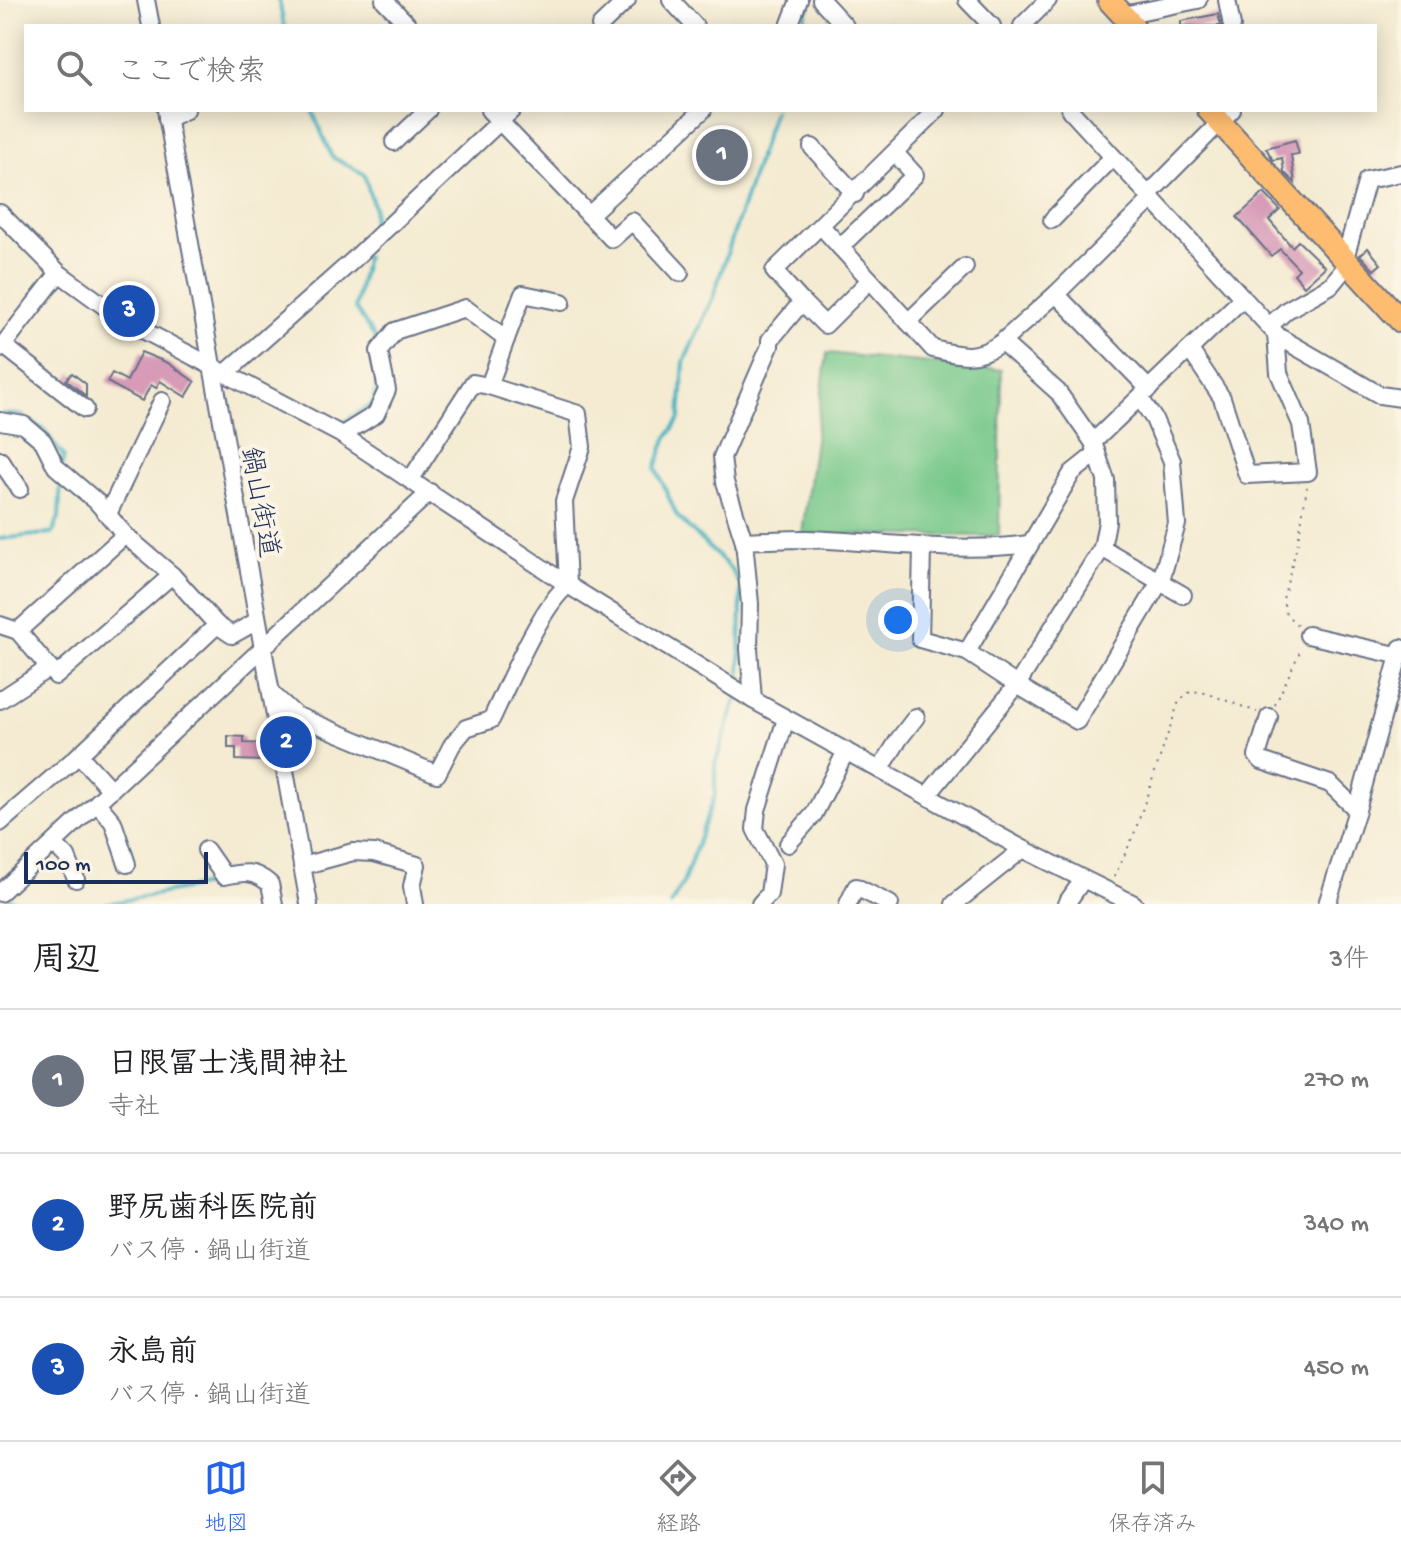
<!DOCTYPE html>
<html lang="ja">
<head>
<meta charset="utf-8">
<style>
  body { margin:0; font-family:"Gochi Hand","Klee One",sans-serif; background:#f6f6f6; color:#202124 }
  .scale { position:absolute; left:24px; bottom:20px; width:184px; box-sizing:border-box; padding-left:8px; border:4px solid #1b2f5e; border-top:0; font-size:22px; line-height:28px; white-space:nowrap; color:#1b2f5e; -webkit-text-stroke:6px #fcf5e5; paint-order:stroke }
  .you { position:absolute; left:898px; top:620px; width:28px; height:28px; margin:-20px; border:6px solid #fff; border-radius:50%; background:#1a73e8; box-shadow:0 0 0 12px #1a73e833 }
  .badge { display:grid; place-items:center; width:52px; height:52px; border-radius:50%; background:#2563eb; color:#fff; font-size:26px; font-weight:700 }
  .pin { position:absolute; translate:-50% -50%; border:4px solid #fff; box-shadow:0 2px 8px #0006 }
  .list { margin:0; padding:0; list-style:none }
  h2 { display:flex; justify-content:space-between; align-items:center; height:104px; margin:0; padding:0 32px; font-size:34px }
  h2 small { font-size:26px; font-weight:400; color:#757577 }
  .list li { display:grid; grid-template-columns:52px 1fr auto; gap:24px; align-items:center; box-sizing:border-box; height:144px; padding:0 32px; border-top:2px solid #e0e0e0 }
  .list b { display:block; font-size:30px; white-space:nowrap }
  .list p { margin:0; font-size:26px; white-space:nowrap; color:#757577 }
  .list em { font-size:26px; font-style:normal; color:#757577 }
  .icon { flex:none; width:44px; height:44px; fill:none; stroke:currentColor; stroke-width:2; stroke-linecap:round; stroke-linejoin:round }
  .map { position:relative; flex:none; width:1401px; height:904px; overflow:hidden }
  .search { position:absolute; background:#fff; box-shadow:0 4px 20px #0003; left:24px; right:24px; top:24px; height:88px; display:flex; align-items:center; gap:20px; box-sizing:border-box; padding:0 28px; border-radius:0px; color:#757577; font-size:30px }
  .sheet { height:536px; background:#fff }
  nav { display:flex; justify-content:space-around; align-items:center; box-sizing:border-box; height:112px; border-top:2px solid #e0e0e0; background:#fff; font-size:22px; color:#757577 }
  nav a { display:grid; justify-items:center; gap:4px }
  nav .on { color:#2563eb }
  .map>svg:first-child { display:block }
  .green { fill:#75c789; stroke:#487b74; stroke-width:2 }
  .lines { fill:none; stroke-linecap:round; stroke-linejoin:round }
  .stream { stroke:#46b3c2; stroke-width:4 }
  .building { fill:#d79ab7 }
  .minor-casing { stroke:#677187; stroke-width:20 }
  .major-casing { stroke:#677187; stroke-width:26 }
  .path { stroke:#677187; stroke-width:2; stroke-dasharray:2 6; stroke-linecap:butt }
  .minor { stroke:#fff; stroke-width:16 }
  .major { stroke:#fdbc6f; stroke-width:22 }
  .labels { text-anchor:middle; stroke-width:8; stroke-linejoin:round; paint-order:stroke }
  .street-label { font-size:28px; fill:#1b2f5e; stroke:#fcf5e5 }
</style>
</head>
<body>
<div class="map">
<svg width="1401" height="904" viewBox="0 0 1401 904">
  <rect width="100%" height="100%" fill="#fcf5e5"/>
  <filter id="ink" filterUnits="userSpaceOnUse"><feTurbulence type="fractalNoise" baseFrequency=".0125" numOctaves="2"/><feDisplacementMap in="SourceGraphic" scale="16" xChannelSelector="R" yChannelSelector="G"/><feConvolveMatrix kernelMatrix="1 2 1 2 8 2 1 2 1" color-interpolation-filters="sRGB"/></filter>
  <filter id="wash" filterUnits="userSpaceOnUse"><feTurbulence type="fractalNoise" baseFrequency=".006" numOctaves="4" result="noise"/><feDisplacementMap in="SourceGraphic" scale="32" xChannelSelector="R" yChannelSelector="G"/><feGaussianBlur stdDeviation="1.8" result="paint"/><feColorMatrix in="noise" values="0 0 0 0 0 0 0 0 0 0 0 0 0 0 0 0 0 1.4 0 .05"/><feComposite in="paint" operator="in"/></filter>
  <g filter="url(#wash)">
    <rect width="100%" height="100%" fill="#f4ebd2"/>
    <!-- green -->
    <path class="green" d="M827,353L1001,370L999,536L802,534Z"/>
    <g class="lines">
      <!-- stream -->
      <g class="stream">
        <path d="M279,0L284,26"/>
        <path d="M802,26L811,0"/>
        <path d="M312,110L332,157L364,174L374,208L371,237"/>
        <path d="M366,257L355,308L379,344"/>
        <path d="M3,414L21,415L25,418"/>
        <path d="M33,423L44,430L64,457L62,465"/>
        <path d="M341,424L372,404L378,380"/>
        <path d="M0,539L53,533L59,517L61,478"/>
        <path d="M740,687L741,586L731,569L677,516L656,468L666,439L680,418L684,362L713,297L774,110"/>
        <path d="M4,894L18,904"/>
        <path d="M105,904L222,882"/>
        <path d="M671,904L683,883L715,795V764L738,695"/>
      </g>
    </g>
    <g id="blocks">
      <!-- building -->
      <g class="building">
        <path d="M1218,14L1221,26H1181V21Z"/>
        <path d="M1295,140L1299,154L1291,155L1295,183L1284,172L1282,158L1273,160L1266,148Z"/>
        <path d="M1264,193L1280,210L1269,220L1292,247L1298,241L1325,267L1304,286L1294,274L1299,269L1280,249L1271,256L1237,217Z"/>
        <path d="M1368,248L1381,264L1374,270L1360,255Z"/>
        <path d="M141,352L168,363L195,382L186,397L160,381L156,388L151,385L142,401L107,382L112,373L127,381Z"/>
        <path d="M72,373L86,384V396L66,380Z"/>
        <path d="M228,736L244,737V743L266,744L265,761L236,760V748H228Z"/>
      </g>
    </g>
  </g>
  <g filter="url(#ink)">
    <use href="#blocks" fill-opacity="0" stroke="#677187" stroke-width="2"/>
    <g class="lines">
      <!-- minor casing -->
      <g class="minor-casing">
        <g id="minor">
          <path d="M146,0L151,26"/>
          <path d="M384,0L409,26"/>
          <path d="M671,0L695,26"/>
          <path d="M821,0L845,26"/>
          <path d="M967,0L992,26"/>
          <path d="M1227,0L1232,26"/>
          <path d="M1123,15L1198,0"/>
          <path d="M600,26L627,0"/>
          <path d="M789,26L799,0"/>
          <path d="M1022,26L1048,0"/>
          <path d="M166,110L309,904"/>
          <path d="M489,110L612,239L632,221L680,273"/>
          <path d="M1070,110L1279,337L1380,395L1401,398"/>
          <path d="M167,119L186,110"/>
          <path d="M394,142L428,110"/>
          <path d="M812,147L855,194"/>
          <path d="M1148,195L1232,110"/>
          <path d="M0,213L59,273L122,319L342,435L568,585L753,700L1023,849L1134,904"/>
          <path d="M589,215L703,110"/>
          <path d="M1052,220L1113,157"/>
          <path d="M822,227L933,349C961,356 977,360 1002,342"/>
          <path d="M840,247L915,175L895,153"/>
          <path d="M1345,258L1367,180L1401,173"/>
          <path d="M1056,294L1149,389"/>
          <path d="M802,302L825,325L870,280"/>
          <path d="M908,322L965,267"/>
          <path d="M1269,326L1287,310L1331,285L1349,263"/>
          <path d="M506,339L523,294L562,302"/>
          <path d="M3,345L85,409"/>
          <path d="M0,349L59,273"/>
          <path d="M1190,350L1222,398L1247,475L1308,472L1301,424L1279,373L1276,334"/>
          <path d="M226,373L350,263L512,110"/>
          <path d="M1140,398L1154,419L1172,461L1177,524L1161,580L1077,721L1017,685L1102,548L1107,522L1106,480L1093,442L1058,392L1002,342L1056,294L1152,199"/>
          <path d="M0,421L24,425L43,441L56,467L97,502L125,535L172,575"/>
          <path d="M1093,442L1243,298"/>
          <path d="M0,460L20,489"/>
          <path d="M411,479L473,383L489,386"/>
          <path d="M108,514L162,401"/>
          <path d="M125,535L18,631L56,676L172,575L217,625L232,635L257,621"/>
          <path d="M744,541C765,540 786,539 806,539C881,541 954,554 1029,544"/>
          <path d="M922,548L920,639L967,652L1017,685L927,796"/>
          <path d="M1102,548L1183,595"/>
          <path d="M0,625L18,631"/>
          <path d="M1308,635L1401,656"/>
          <path d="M967,652L1072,473L1097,453"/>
          <path d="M271,693L295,715L437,774L452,745L466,728L491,720C507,687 541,605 568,585L564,501L582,447L578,414L489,386L506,339L465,308L395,331L379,351L387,390L376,414L342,435"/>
          <path d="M0,700L49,668"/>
          <path d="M753,700L749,649L750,604L744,541L725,482L722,457L770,346V340L802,302L774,271L937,110"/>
          <path d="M1269,717L1257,756L1262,761L1330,784L1357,810"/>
          <path d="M79,755L217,625"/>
          <path d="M880,770L899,739L916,717"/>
          <path d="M97,803L113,822L127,864"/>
          <path d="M0,823L79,755L111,790"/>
          <path d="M54,844L67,857L76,879"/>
          <path d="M788,844L814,814L846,751"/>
          <path d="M206,850L224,876C244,872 254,870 270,884L274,904"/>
          <path d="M302,866L353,852L374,853L417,865L412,886L415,904"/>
          <path d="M0,893L430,492"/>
          <path d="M760,904L769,894L773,864L755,829L757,810L786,719"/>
          <path d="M848,904L856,887L890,904"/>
          <path d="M954,904L1023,849"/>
          <path d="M1066,904L1082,881"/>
          <path d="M1327,904L1357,810L1401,648"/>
        </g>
      </g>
      <!-- major casing -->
      <g class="major-casing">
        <g id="major">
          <path d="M1109,0L1133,26"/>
          <path d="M1209,110L1401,321"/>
        </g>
      </g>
      <!-- path -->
      <g class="path">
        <path d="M1297,625L1286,614L1283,599L1298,542L1307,487"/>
        <path d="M1275,705L1301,649"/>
        <path d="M1114,877L1133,837L1179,701L1191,691L1206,693L1257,712"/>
      </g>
      <!-- minor -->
      <use href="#minor" class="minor"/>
      <!-- major -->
      <use href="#major" class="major"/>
    </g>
  </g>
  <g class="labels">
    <!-- street labels -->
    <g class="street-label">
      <text transform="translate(262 502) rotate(80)" y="10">鍋山街道</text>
    </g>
  </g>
</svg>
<div class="scale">100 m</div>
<div class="you"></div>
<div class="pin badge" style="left:722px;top:155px;background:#6b7280">1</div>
<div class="pin badge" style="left:286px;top:742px;background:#1a4fb4">2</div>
<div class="pin badge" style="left:129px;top:311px;background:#1a4fb4">3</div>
<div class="search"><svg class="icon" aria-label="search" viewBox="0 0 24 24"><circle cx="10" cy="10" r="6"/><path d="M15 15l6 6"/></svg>ここで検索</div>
</div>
<section class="sheet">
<h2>周辺<small>3件</small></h2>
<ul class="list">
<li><span class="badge" style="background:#6b7280">1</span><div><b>日限冨士浅間神社</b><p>寺社</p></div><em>270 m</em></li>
<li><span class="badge" style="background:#1a4fb4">2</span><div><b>野尻歯科医院前</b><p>バス停 · 鍋山街道</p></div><em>340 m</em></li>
<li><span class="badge" style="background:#1a4fb4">3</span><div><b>永島前</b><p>バス停 · 鍋山街道</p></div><em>450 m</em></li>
</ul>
</section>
<nav>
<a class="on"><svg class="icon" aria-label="map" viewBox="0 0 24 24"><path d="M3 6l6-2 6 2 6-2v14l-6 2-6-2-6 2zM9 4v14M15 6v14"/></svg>地図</a>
<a><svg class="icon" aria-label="directions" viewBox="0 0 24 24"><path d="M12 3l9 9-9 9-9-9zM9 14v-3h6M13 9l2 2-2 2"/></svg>経路</a>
<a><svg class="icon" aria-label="saved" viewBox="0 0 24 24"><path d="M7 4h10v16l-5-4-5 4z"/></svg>保存済み</a>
</nav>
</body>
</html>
